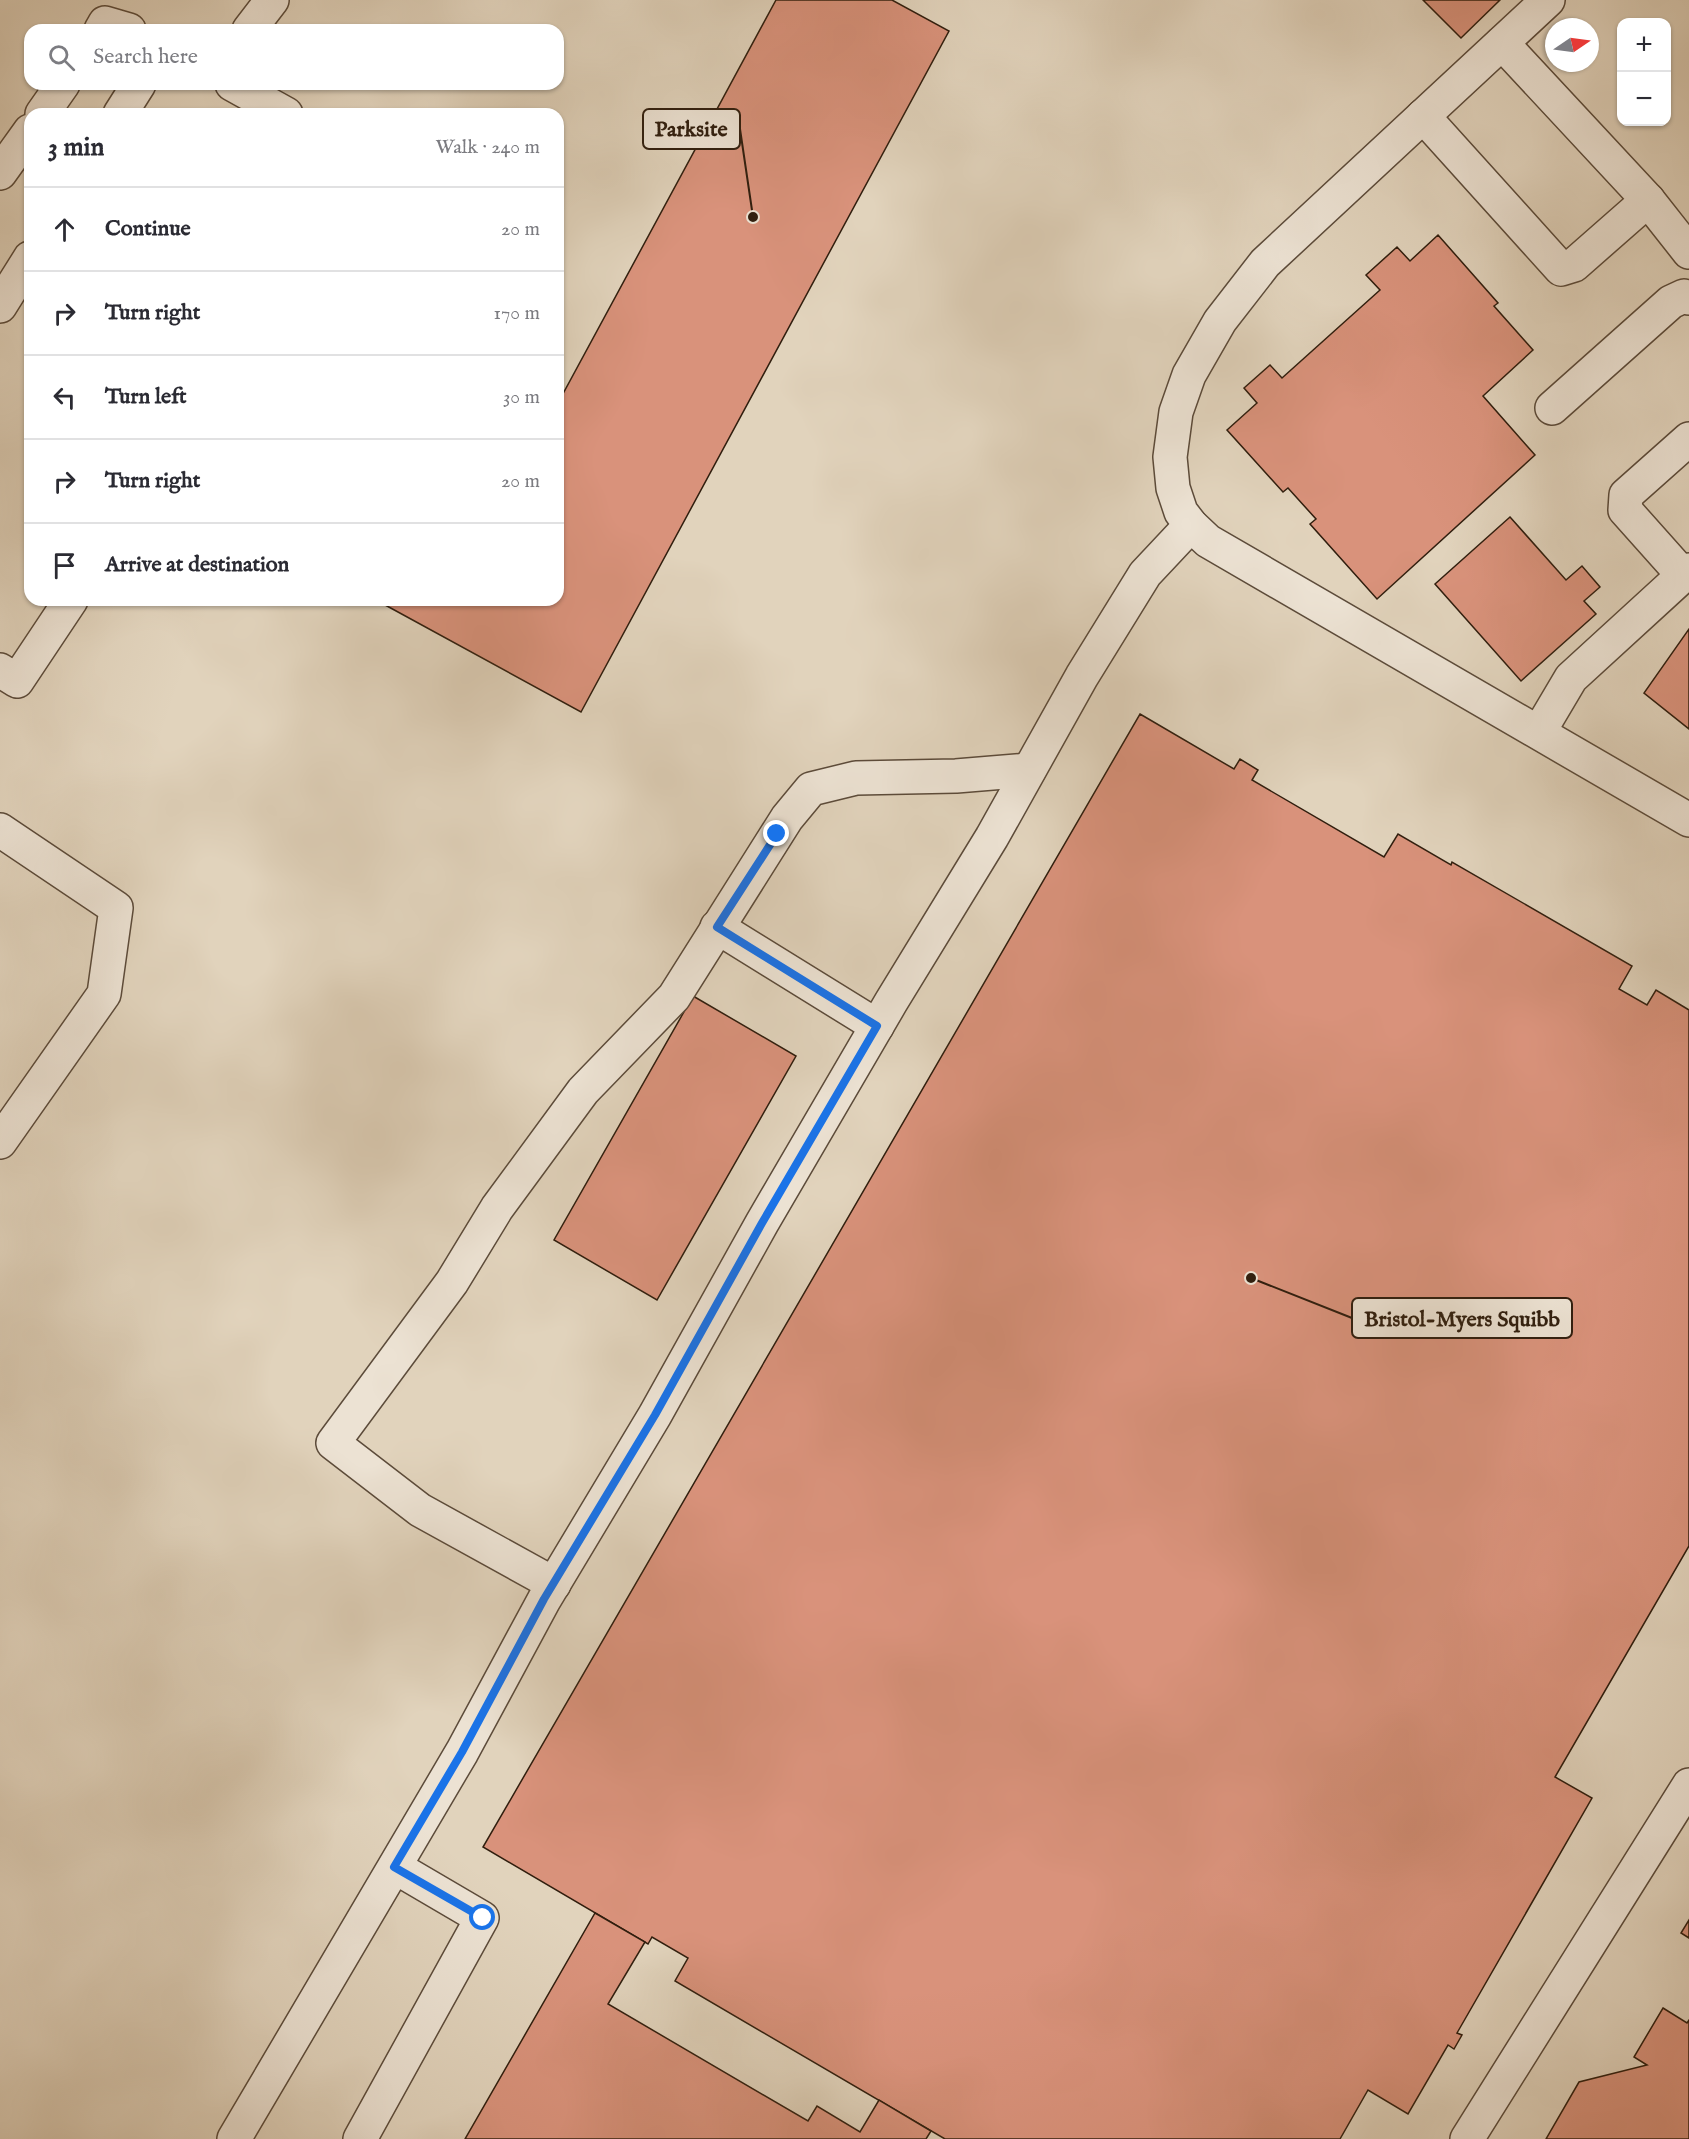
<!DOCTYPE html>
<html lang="en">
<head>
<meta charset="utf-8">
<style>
  body { margin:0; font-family:"IM FELL English",serif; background:#f7f7f7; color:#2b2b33 }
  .controls { position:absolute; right:18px; top:18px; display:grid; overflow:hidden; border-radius:12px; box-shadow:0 2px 4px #0004 }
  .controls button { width:54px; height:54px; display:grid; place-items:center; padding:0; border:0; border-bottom:2px solid #e1e1e2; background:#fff; color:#2b2b33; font:30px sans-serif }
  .compass { position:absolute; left:1545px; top:18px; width:54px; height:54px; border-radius:50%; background:#fff; box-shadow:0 2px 4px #0004; rotate:77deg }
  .stop { position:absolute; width:18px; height:18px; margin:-14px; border:4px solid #1a73e8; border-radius:50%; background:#fff }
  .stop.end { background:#1a73e8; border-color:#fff; box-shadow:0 2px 6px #0008 }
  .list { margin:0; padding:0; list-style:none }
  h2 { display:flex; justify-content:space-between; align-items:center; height:78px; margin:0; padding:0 24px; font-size:26px }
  h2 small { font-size:20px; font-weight:400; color:#7c7c81 }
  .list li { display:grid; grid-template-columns:39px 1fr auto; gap:18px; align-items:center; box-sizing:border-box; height:84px; padding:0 24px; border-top:2px solid #e1e1e2 }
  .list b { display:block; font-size:22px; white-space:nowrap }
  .list em { font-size:20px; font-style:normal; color:#7c7c81 }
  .icon { flex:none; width:33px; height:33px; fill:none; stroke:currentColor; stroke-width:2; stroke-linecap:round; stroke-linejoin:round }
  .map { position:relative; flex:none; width:1689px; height:2139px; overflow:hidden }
  .search { position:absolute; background:#fff; box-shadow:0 2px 4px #0004; left:24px; top:24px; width:540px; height:66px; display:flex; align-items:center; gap:15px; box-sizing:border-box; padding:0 21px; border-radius:18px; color:#7c7c81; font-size:22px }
  .panel { position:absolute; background:#fff; box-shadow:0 2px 4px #0004; left:24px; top:108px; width:540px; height:498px; border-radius:18px }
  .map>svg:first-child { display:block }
  .building { fill:#d9927b; stroke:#301e0e; stroke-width:1.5 }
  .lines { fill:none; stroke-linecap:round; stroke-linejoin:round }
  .minor-casing { stroke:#5c4b3a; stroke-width:36 }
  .minor { stroke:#ece2d3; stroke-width:33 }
  .route { stroke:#1a73e8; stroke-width:8 }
  .leader { fill:none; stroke:#301e0e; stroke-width:2 }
  .callout-dot { fill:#301e0e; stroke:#ece2d3; stroke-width:2 }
  .callout { fill:#ece2d3; stroke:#301e0e; stroke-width:2 }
  .callout-label { font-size:22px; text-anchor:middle; font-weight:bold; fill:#301e0e }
</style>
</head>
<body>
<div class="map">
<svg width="1689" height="2139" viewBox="0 0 1689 2139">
  <rect width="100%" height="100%" fill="#e1d3bc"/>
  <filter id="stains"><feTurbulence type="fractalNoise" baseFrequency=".00333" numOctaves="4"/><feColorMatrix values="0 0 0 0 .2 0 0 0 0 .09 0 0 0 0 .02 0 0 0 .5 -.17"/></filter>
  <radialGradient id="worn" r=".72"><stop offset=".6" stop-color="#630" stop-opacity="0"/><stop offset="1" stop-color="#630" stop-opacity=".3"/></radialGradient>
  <!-- building -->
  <g class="building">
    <path d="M776,0H892L949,31L581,712L376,600H558V403Z"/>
    <path d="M1423,0H1500L1461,38Z"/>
    <path d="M1438,235L1498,303L1494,306L1533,350L1483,396L1535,455L1377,599L1310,524L1316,519L1288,488L1283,492L1227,430L1257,403L1244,388L1270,365L1282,378L1380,290L1366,275L1397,247L1410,261Z"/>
    <path d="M1510,517L1566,580L1582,566L1600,587L1584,601L1596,614L1521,681L1435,584Z"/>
    <path d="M1689,629V729L1644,693Z"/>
    <path d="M1140,714L1234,769L1240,759L1258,770L1252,780L1384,857L1398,834L1451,865L1452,862L1632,966L1619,989L1647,1005L1656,990L1689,1010V1546L1555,1777L1592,1798L1457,2033L1462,2035L1454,2049L1448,2045L1408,2114L1368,2090L1340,2139H945L675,1981L688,1958L652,1937L648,1944L483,1847Z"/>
    <path d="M693,996L796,1056L657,1300L554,1240Z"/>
    <path d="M595,1913L645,1942L608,2004L808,2121L817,2106L860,2132L879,2100L931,2131L926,2139H465Z"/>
    <path d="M1689,1920V1938L1681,1933Z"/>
    <path d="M1663,2008L1687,2023L1689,2020V2139H1546L1579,2082L1647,2065L1634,2057Z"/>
  </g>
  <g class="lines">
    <!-- minor casing -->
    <g class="minor-casing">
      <g id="minor">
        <path d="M1548,0L1265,263L1220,321L1189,375L1176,412L1170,457L1173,488L1181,512L1191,525L1208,541L1689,820"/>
        <path d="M101,30L105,23L129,30"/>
        <path d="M249,30L272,0"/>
        <path d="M1502,43L1648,200L1689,252"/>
        <path d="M232,84L286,114"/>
        <path d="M42,114L63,84"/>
        <path d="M120,114L139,84"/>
        <path d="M1423,116L1561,269L1574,265L1648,200"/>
        <path d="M0,173L30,131"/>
        <path d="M0,306L30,258"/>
        <path d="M1552,408L1671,302L1684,296L1689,298"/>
        <path d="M1683,575L1625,510L1626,495L1689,439"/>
        <path d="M0,670L17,681L71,600"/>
        <path d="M1539,732L1571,678L1689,570"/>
        <path d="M0,830L116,908L104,994L0,1142"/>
        <path d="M717,927L877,1026"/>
        <path d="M554,1584L420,1510L333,1443L452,1282L497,1208L583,1091L674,997L787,818L811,789L856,778L956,776L1029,770"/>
        <path d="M234,2139L462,1752L544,1600L655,1415L762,1223L891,1002L992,837L1082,676L1145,574L1191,525"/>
        <path d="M360,2139L482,1918L395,1867"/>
        <path d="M1467,2139L1689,1785"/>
      </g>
    </g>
    <!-- minor -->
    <use href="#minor" class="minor"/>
  </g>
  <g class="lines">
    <!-- route -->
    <path class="route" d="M483,1918L394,1867L462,1752L544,1599L655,1415L762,1223L877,1026L717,927L777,834"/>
  </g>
  <!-- callouts -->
  <path class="leader" d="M753 217L740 129M1251 1278L1352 1318"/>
  <g class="callout-dot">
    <circle cx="753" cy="217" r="6"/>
    <circle cx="1251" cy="1278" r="6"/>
  </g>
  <g class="callout">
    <rect x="643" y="109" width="97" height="40" rx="6"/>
    <rect x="1352" y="1298" width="220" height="40" rx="6"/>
  </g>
  <g class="callout-label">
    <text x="691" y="136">Parksite</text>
    <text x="1462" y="1326">Bristol-Myers Squibb</text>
  </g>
  <rect width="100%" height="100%" filter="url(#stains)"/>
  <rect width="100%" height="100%" fill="url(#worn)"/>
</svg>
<div class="controls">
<button>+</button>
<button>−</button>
</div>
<svg class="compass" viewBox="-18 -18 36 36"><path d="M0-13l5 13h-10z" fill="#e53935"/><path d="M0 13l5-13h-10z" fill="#7c7c81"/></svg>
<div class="stop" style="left:483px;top:1918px"></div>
<div class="stop end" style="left:777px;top:834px"></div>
<div class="search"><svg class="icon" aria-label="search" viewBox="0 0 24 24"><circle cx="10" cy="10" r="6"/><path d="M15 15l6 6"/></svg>Search here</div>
<section class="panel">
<h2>3 min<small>Walk · 240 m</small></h2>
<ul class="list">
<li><svg class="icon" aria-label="ahead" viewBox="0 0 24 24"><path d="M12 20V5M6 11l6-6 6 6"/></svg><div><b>Continue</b></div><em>20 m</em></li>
<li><svg class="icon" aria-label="right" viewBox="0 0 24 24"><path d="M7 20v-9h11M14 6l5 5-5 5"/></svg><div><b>Turn right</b></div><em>170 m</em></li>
<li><svg class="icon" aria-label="left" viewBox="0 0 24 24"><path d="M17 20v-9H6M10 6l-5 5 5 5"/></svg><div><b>Turn left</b></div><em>30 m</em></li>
<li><svg class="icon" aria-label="right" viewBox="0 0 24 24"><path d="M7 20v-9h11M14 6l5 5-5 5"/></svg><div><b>Turn right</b></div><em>20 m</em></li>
<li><svg class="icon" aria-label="arrive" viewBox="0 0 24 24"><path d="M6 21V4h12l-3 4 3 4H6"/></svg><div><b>Arrive at destination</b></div></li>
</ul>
</section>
</div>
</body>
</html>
